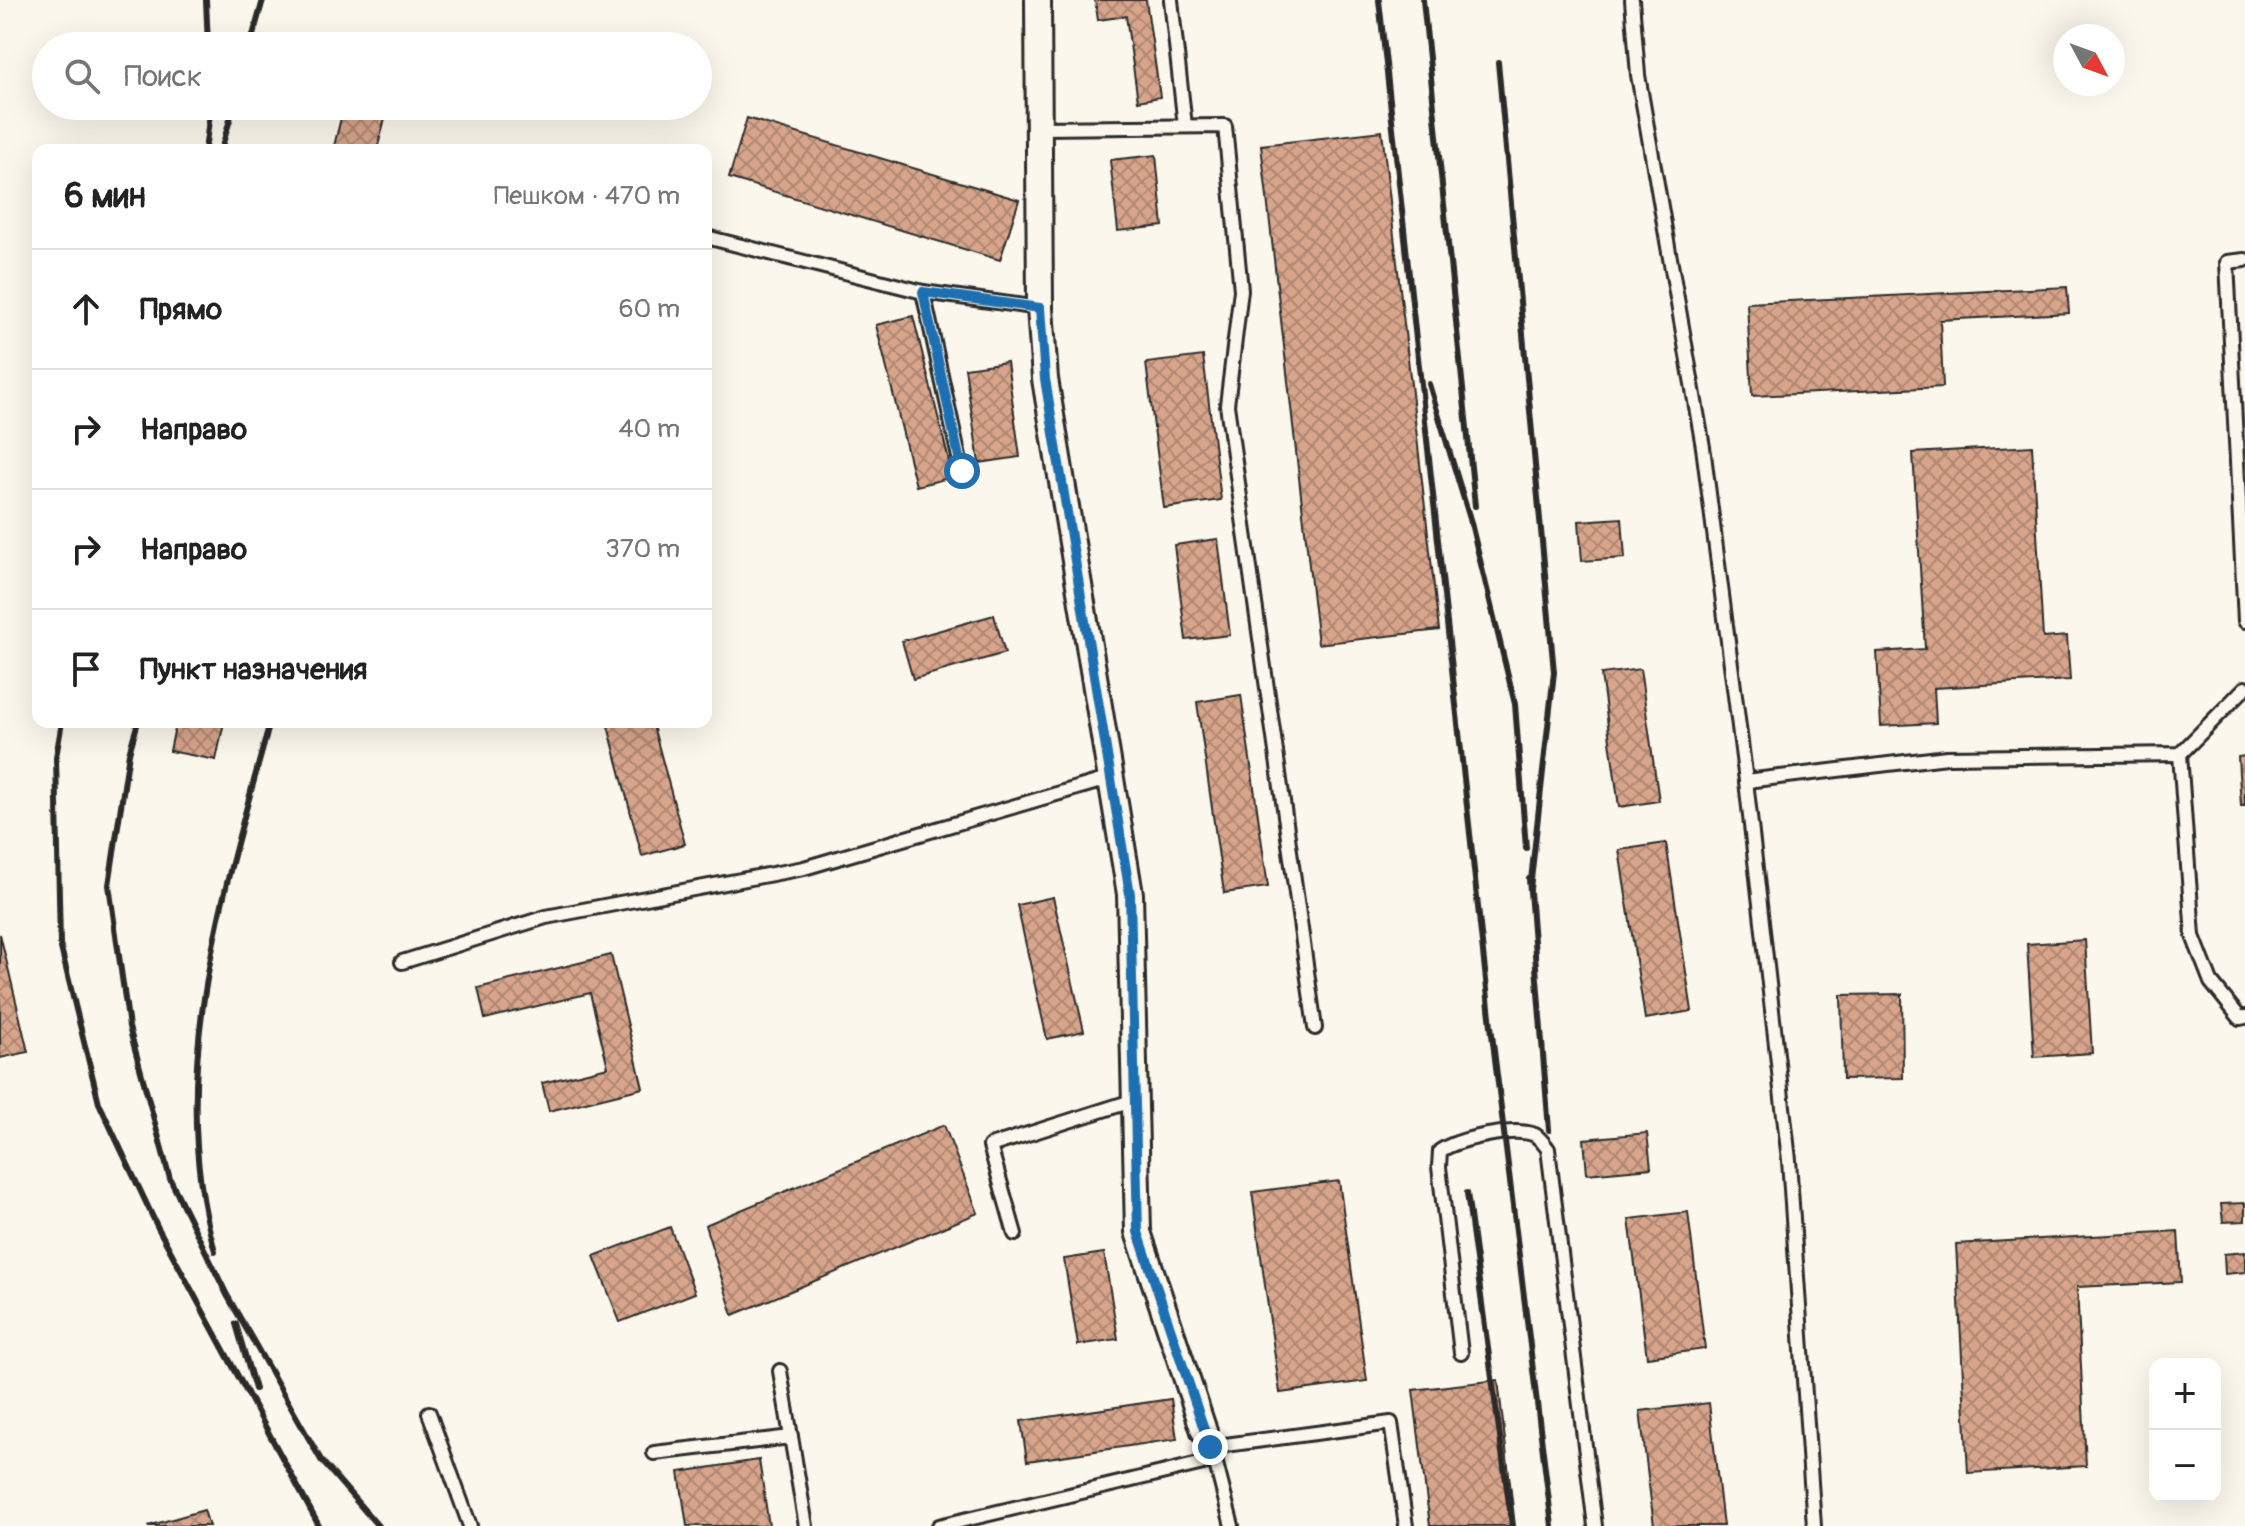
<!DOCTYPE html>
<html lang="ru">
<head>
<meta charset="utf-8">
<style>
  body { margin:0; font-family:Pangolin,sans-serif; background:#f6f6f6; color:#222 }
  .controls { position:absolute; right:24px; bottom:24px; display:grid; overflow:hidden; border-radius:16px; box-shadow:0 8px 32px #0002 }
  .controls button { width:72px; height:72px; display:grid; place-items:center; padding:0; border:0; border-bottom:2px solid #e0e0e0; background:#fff; color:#222; font:40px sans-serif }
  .compass { position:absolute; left:2053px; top:24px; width:72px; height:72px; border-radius:50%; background:#fff; box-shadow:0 8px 32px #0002; rotate:131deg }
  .stop { position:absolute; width:24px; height:24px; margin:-18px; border:6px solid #1f6fb2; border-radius:50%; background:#fff }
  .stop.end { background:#1f6fb2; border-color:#fff; box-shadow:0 2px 8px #0008 }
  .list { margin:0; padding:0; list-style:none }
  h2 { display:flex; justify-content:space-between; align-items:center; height:104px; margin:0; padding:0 32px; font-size:34px }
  h2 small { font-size:26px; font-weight:400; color:#767676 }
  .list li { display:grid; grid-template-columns:52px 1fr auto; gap:24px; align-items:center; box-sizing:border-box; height:120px; padding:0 32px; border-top:2px solid #e0e0e0 }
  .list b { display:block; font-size:30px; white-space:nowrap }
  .list em { font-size:26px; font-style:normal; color:#767676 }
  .icon { flex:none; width:44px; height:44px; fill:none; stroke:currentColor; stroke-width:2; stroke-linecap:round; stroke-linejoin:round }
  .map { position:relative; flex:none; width:2245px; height:1526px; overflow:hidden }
  .search { position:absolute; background:#fff; box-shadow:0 8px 32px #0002; left:32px; top:32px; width:680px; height:88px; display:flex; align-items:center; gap:20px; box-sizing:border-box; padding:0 28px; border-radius:44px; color:#767676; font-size:30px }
  .panel { position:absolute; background:#fff; box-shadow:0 8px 32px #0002; left:32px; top:144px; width:680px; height:584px; border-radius:16px }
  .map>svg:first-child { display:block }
  .building { fill:url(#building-cross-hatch); stroke:#2b2b2b; stroke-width:2 }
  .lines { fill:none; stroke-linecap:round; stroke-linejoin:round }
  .lane-casing { stroke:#2b2b2b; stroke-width:18 }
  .street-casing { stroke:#2b2b2b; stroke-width:30 }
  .lane { stroke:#fbf7ec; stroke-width:12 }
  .street { stroke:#fbf7ec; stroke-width:24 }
  .rail { stroke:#2b2b2b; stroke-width:6 }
  .route { stroke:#1f6fb2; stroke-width:10 }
</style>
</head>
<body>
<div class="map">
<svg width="2245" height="1526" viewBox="0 0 2245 1526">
  <defs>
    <pattern id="building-cross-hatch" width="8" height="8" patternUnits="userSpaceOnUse" patternTransform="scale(2)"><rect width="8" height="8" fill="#d8a58b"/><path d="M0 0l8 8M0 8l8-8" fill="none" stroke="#af8772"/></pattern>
  </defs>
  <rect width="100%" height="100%" fill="#fbf7ec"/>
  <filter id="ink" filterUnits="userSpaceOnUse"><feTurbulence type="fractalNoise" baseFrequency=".0125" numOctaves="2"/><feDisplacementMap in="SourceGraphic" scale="16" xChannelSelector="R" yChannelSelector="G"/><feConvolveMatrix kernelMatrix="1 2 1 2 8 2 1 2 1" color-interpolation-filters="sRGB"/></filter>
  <g filter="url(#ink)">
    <!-- building -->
    <g class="building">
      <path d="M1095,0H1146L1160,97L1138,101L1126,16L1098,20Z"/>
      <path d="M344,106H388L377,150H333Z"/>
      <path d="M747,118L1019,200L1000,260L729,178Z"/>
      <path d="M1382,131L1439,630L1318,644L1261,145Z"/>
      <path d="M1156,155L1163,226L1118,231L1110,160Z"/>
      <path d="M2067,287L2069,313L1940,320L1943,387L1752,396L1747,303Z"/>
      <path d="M913,316L953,477L916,486L876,325Z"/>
      <path d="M1203,356L1221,500L1164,508L1146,363Z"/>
      <path d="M1007,362L1020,457L979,463L965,368Z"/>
      <path d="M2032,446L2043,638L2067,636L2070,680L1934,688L1936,723L1881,726L1877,652L1925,649L1913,453Z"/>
      <path d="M1622,518L1625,558L1582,561L1579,521Z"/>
      <path d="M1218,539L1230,635L1186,640L1174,545Z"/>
      <path d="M994,615L1005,653L913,679L902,641Z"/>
      <path d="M1640,669L1659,801L1619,807L1601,674Z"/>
      <path d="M1241,695L1268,887L1224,893L1197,702Z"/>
      <path d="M176,722H224L216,760L170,751Z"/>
      <path d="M607,722H652L685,844L642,856Z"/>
      <path d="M2245,756V806H2241L2238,757Z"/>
      <path d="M1666,843L1692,1011L1645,1019L1619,850Z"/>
      <path d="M1053,897L1084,1031L1047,1039L1017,905Z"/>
      <path d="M0,934L28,1052L0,1058Z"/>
      <path d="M2085,940L2092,1053L2034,1057L2027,944Z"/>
      <path d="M611,955L643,1088L549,1111L542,1083L608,1067L590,993L485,1019L478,988Z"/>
      <path d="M1902,994L1903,1078L1843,1079L1841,995Z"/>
      <path d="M944,1125L978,1213L733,1315L705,1225Z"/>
      <path d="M1647,1133L1651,1168L1587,1174L1584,1139Z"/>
      <path d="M1339,1181L1367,1381L1280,1393L1252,1192Z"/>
      <path d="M2245,1203V1221L2223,1222L2221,1204Z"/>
      <path d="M1688,1212L1705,1349L1647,1357L1629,1219Z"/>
      <path d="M670,1227L695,1293L620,1322L594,1256Z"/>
      <path d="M2178,1231L2181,1282L2077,1287L2086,1466L1968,1473L1956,1244Z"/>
      <path d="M2245,1252V1272L2225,1274L2224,1254Z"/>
      <path d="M1104,1253L1118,1339L1078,1345L1064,1259Z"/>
      <path d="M1498,1380L1515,1526H1430L1413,1390Z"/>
      <path d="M1171,1399L1177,1439L1027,1461L1021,1421Z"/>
      <path d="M1709,1403L1723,1526H1654L1640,1411Z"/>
      <path d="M759,1460L769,1526H687L679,1472Z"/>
      <path d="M204,1510L209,1526H148Z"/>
    </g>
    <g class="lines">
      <!-- lane casing -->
      <g class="lane-casing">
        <g id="lane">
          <path d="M1171,0L1185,126"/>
          <path d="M1632,0L1638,75L1703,447L1746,781L1947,757L2180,754L2245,688"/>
          <path d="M1039,128L1225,126L1241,290L1227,405L1315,1028"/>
          <path d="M706,237L923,292L1040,308"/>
          <path d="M2245,260L2227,262L2245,621"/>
          <path d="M923,292L962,471"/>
          <path d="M2180,754L2193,936L2211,982L2240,1018L2245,1017"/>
          <path d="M1746,781L1789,1160L1814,1526"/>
          <path d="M402,962L546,917L804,868L1111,778"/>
          <path d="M1015,1234L990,1146L1135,1100"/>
          <path d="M1461,1353L1439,1167L1440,1151C1458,1139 1515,1126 1535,1135C1540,1138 1544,1144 1548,1149L1595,1526"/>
          <path d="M780,1371L806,1526"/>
          <path d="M429,1413L470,1526"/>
          <path d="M1210,1447L1391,1423L1406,1526"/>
          <path d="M1213,1452L1232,1526"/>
          <path d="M654,1453L791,1437"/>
          <path d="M939,1526L1216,1460"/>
        </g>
      </g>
      <!-- street casing -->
      <g class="street-casing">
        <path id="street" d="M1038,0L1040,308L1045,379L1130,894L1138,1232L1204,1431"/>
      </g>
      <!-- lane -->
      <use href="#lane" class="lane"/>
      <!-- street -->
      <use href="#street" class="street"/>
      <!-- rail -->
      <g class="rail">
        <path d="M206,0L208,46"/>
        <path d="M1379,0L1491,1026L1552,1526"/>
        <path d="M1423,0L1475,506"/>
        <path d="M250,46L263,0"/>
        <path d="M1498,62L1554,672L1530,889"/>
        <path d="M205,150L211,106"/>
        <path d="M221,150L234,106"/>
        <path d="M1429,384L1470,519L1515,704L1526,848"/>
        <path d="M62,722L56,757L60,944L99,1103L157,1226L319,1526"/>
        <path d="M138,722L129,753L109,885L129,1027L170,1179L227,1295L321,1460L378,1526"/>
        <path d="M1529,879L1549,1130"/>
        <path d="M1467,1193L1512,1526"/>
        <path d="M215,1251C164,1075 224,892 270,722"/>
        <path d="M236,1324L255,1389"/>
      </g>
    </g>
  </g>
  <g class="lines" filter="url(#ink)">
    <!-- route -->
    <path class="route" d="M962,471L923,292L1040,308L1045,379L1130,894L1138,1232L1210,1447"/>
  </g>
</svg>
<div class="controls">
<button>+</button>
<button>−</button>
</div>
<svg class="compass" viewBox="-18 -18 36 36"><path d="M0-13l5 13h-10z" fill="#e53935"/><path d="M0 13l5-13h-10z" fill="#767676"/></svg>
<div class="stop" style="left:962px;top:471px"></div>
<div class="stop end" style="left:1210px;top:1447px"></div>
<div class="search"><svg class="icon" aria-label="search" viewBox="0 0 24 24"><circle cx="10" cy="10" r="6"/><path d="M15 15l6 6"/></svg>Поиск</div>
<section class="panel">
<h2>6 мин<small>Пешком · 470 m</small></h2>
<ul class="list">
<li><svg class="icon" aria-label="ahead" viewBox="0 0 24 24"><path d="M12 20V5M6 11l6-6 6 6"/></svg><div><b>Прямо</b></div><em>60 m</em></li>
<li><svg class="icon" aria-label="right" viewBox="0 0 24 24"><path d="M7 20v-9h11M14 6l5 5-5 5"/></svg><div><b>Направо</b></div><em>40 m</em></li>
<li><svg class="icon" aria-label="right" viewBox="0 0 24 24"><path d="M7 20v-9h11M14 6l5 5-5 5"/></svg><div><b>Направо</b></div><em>370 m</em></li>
<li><svg class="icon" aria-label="arrive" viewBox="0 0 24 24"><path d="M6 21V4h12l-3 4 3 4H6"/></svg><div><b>Пункт назначения</b></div></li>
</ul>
</section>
</div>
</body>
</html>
